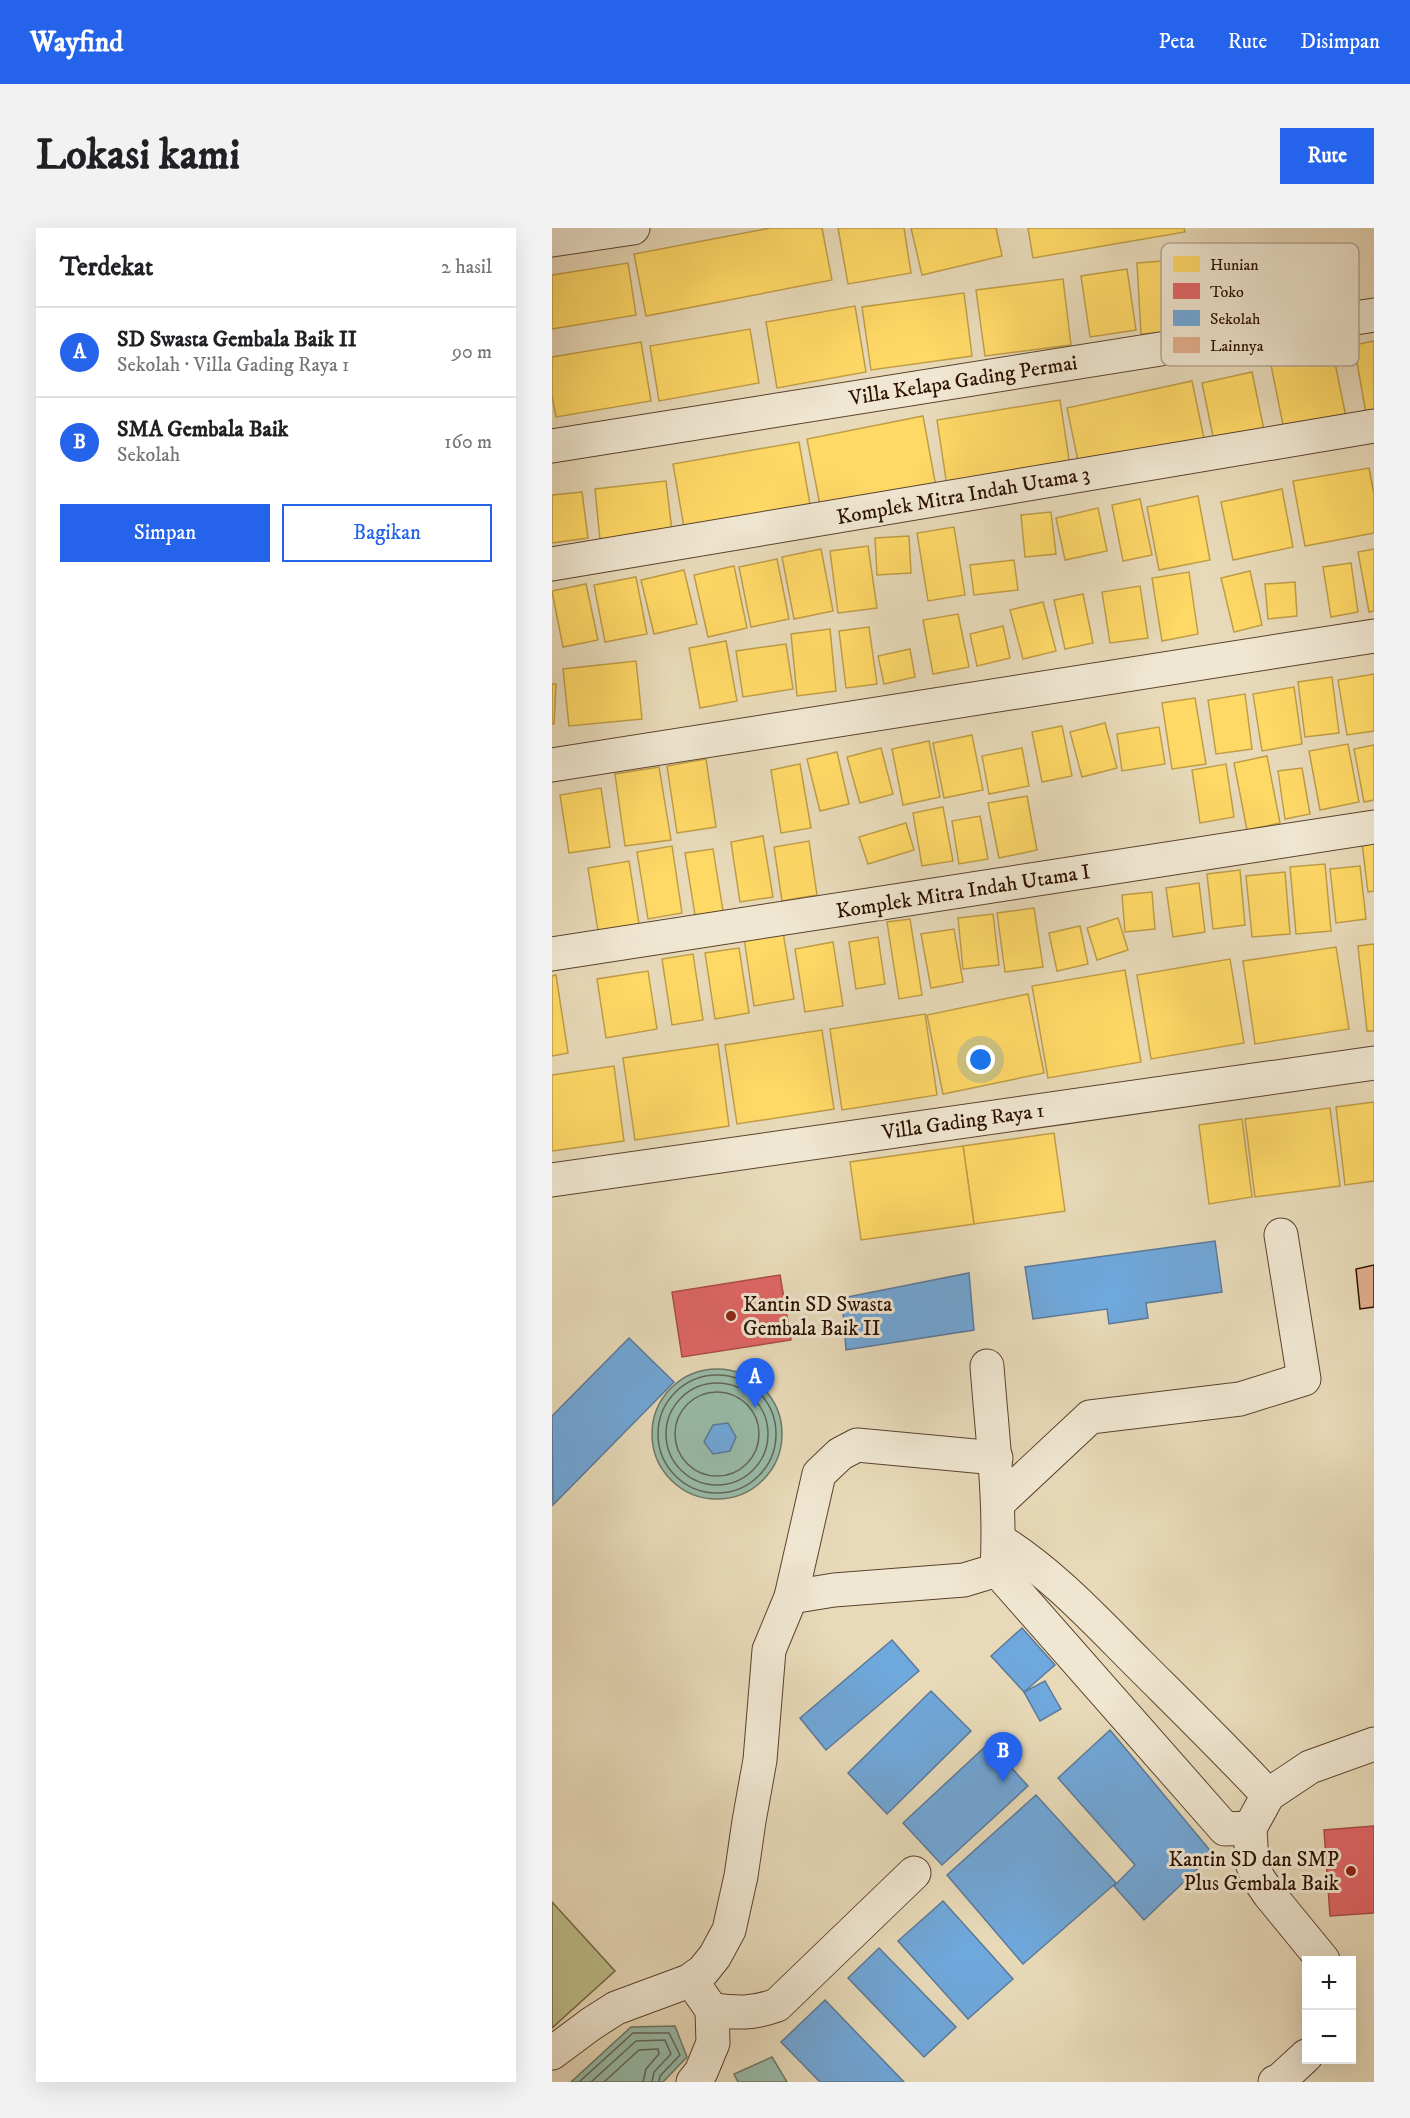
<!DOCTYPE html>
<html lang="id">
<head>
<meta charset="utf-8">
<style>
  body { margin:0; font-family:"IM FELL DW Pica",serif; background:#f2f2f2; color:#202124 }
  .controls { position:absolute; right:18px; bottom:18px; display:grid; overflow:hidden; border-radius:0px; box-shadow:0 6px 24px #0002 }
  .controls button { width:54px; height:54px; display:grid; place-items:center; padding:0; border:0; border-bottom:2px solid #e0e0e0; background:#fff; color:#202124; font:30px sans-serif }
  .you { position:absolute; left:429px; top:832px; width:21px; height:21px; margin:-15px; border:4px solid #fff; border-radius:50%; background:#1a73e8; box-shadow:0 0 0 9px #1a73e833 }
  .badge { display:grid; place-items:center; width:39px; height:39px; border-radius:50%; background:#2563eb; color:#fff; font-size:20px; font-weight:700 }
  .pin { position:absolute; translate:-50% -50px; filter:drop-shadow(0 2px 3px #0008) }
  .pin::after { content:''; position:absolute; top:32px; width:21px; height:18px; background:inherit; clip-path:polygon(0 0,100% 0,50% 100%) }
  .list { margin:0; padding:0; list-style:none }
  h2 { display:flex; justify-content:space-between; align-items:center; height:78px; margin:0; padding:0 24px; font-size:26px }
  h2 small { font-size:20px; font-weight:400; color:#757577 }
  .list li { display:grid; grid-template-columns:39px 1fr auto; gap:18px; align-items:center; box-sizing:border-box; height:90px; padding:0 24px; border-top:2px solid #e0e0e0 }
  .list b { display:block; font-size:22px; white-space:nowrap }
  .list p { margin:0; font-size:20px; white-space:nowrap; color:#757577 }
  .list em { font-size:20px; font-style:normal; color:#757577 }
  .actions { display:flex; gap:12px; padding:18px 24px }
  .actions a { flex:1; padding:14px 0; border:2px solid #2563eb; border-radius:0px; text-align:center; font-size:21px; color:#2563eb }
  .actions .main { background:#2563eb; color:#fff }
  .map { position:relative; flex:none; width:822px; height:1854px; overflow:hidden; border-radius:0px }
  header { display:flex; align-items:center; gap:36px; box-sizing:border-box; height:84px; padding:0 30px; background:#2563eb; color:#fff }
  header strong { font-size:28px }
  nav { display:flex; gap:33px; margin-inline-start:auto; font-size:21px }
  .intro { display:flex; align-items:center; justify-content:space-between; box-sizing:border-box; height:144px; padding:0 36px }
  h1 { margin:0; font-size:42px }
  .button { padding:15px 27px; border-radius:0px; background:#2563eb; color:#fff; font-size:21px; font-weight:700 }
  main { display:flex; gap:36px; padding:0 36px }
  aside { flex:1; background:#fff; border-radius:0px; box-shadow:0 6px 24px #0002 }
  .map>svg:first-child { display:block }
  .green { fill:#bdbd8a; stroke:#746645; stroke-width:1.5 }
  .water { fill:#98bba9; stroke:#6d7765; stroke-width:1.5 }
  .homes { fill:#ffd966; stroke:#c09d47; stroke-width:1.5 }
  .shops { fill:#e06666; stroke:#aa4c47; stroke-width:1.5 }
  .schools { fill:#6fa8dc; stroke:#5b7a9a; stroke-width:1.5 }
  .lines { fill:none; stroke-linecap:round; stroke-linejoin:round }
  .shore { stroke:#626654; stroke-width:1.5 }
  .building { fill:#e2af8d; stroke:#2c1000; stroke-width:1.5 }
  .minor-casing { stroke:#5b422e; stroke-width:35 }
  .minor { stroke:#f0e7d2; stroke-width:33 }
  .poi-dot { fill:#8f2418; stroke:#f0e7d2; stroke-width:2 }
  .labels { text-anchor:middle; stroke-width:6; stroke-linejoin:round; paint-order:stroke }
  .street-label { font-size:21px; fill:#2c1000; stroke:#f0e7d2 }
  .poi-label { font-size:21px; fill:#2c1000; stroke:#f0e7d2; text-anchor:start }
  .key { fill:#f0e7d2; stroke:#b5a693; stroke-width:1.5 }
  .key-label { font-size:16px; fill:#2c1000 }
</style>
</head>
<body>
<header>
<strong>Wayfind</strong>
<nav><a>Peta</a><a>Rute</a><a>Disimpan</a></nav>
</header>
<div class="intro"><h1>Lokasi kami</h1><a class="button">Rute</a></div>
<main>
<aside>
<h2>Terdekat<small>2 hasil</small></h2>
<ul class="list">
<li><span class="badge">A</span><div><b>SD Swasta Gembala Baik II</b><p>Sekolah · Villa Gading Raya 1</p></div><em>90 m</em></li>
<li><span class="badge">B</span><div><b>SMA Gembala Baik</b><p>Sekolah</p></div><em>160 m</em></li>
</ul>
<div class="actions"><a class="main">Simpan</a><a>Bagikan</a></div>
</aside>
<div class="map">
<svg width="822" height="1854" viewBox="0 0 822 1854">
  <rect width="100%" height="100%" fill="#e8dab9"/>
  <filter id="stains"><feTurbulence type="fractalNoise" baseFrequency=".00333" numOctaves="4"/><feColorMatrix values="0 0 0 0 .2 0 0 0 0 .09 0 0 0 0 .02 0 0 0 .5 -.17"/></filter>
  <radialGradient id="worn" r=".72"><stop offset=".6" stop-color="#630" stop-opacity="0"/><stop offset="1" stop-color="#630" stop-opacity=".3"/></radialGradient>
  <!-- green -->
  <path class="green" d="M0,1674L63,1743L0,1800Z"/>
  <!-- water -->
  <g class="water">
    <circle cx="165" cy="1206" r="65"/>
    <path d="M123,1798L135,1829L111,1854H19L79,1799Z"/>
    <path d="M220,1829L235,1854H186L182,1846Z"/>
  </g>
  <!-- homes -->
  <g class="homes">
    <path d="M218,0H270L280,52L94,88L82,26Z"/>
    <path d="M286,0H352L359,45L296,56Z"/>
    <path d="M359,0H444L450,28L370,47Z"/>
    <path d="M476,0H632L633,4L481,30Z"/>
    <path d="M623,32L628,103L589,106L585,35Z"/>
    <path d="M76,35L84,87L0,101V47Z"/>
    <path d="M575,41L584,102L538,109L529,48Z"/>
    <path d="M511,51L519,117L433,128L424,62Z"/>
    <path d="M412,65L420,128L319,142L310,79Z"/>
    <path d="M303,78L314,144L225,160L214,94Z"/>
    <path d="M198,101L207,155L107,173L98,118Z"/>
    <path d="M822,113V184L814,186L802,117Z"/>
    <path d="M89,114L99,173L4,189L0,168V129Z"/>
    <path d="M780,120L795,194L733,207L718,132Z"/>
    <path d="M700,144L713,207L663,218L650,155Z"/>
    <path d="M640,153L654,220L529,247L515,180Z"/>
    <path d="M508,172L518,238L395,258L385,192Z"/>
    <path d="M371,188L384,259L269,282L255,211Z"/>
    <path d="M247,214L259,282L133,305L121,236Z"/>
    <path d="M817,240L822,266V305L753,318L741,253Z"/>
    <path d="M114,253L120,303L48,312L43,261Z"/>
    <path d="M730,261L741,319L681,332L669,274Z"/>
    <path d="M30,264L36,310L0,315V267Z"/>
    <path d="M646,268L658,332L607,342L595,279Z"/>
    <path d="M588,271L600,327L571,333L560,277Z"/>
    <path d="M546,280L555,323L513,332L504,290Z"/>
    <path d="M499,284L504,326L473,329L469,287Z"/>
    <path d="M402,299L413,367L376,373L365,305Z"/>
    <path d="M357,308L359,345L325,347L323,310Z"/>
    <path d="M316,318L325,380L286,385L278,323Z"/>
    <path d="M269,321L281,383L242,391L230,329Z"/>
    <path d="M822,321V383L817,384L806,324Z"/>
    <path d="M225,331L237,391L199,399L187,339Z"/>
    <path d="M462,332L466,362L422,367L418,337Z"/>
    <path d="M799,335L806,384L779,389L771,339Z"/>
    <path d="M182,338L195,400L156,409L142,347Z"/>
    <path d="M132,342L145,396L102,406L89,352Z"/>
    <path d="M698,343L710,397L682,404L669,350Z"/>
    <path d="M637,344L646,406L610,413L600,350Z"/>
    <path d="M84,349L95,406L53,414L42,357Z"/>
    <path d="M743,354L745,388L716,391L713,356Z"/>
    <path d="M34,356L46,412L11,419L0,363Z"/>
    <path d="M588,358L596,410L558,415L550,364Z"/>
    <path d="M531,366L541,415L513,421L502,372Z"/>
    <path d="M491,374L504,423L471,431L458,382Z"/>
    <path d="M406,386L417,439L381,446L371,392Z"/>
    <path d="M451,398L458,430L425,438L418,406Z"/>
    <path d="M317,399L325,456L294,460L287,403Z"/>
    <path d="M278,401L284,463L245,468L239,406Z"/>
    <path d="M174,413L185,473L148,480L137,420Z"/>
    <path d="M234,416L241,461L191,469L184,423Z"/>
    <path d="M358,421L363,449L332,456L326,428Z"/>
    <path d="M84,433L90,491L17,498L11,441Z"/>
    <path d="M822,446V503L795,507L786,452Z"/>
    <path d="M780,449L787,505L753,509L746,454Z"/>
    <path d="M0,456H4L2,496H0Z"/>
    <path d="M742,459L750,516L710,523L701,466Z"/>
    <path d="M693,466L700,521L664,526L656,472Z"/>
    <path d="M643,470L654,536L620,541L610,475Z"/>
    <path d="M553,495L565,540L530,549L518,504Z"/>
    <path d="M510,498L520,548L490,554L480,504Z"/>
    <path d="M607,499L613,536L570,543L565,506Z"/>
    <path d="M420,507L431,562L392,570L381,515Z"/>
    <path d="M377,513L388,569L351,577L340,521Z"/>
    <path d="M796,516L807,574L768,582L757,523Z"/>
    <path d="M822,517V572L812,574L802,521Z"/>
    <path d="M329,520L341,566L308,575L295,529Z"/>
    <path d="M470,520L477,558L437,566L430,528Z"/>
    <path d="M285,524L297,576L268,583L255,531Z"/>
    <path d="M715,528L728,595L695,602L682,535Z"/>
    <path d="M154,531L164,599L125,605L115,538Z"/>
    <path d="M248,536L259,600L229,605L219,542Z"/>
    <path d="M674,536L682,589L648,595L640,542Z"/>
    <path d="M107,539L119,612L73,618L63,546Z"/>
    <path d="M750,540L758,586L733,591L726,543Z"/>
    <path d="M49,560L58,619L17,625L8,567Z"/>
    <path d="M475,568L485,622L447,630L436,575Z"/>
    <path d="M391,579L401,633L370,638L361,585Z"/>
    <path d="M428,588L436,631L407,636L400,593Z"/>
    <path d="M354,595L362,622L316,636L307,609Z"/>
    <path d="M211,608L221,669L188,674L179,614Z"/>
    <path d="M257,613L265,667L230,673L222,619Z"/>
    <path d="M822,613V663L816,664L810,615Z"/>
    <path d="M120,618L130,685L96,691L85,624Z"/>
    <path d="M161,621L171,683L143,687L133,625Z"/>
    <path d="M77,633L87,696L46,703L36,640Z"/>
    <path d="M773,636L779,703L744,706L738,639Z"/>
    <path d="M808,638L814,691L784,695L778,641Z"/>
    <path d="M688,642L693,697L661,701L655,646Z"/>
    <path d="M733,644L738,706L700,709L694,648Z"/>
    <path d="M647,655L653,704L621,709L614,660Z"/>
    <path d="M600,664L603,701L573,704L570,667Z"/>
    <path d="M482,680L491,739L453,744L445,685Z"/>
    <path d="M441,686L447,737L411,741L406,690Z"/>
    <path d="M566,690L576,722L545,732L535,700Z"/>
    <path d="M358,691L370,767L347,771L335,694Z"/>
    <path d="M528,698L536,736L505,743L497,705Z"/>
    <path d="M402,701L411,754L379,760L369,706Z"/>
    <path d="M231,704L242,771L202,778L192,710Z"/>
    <path d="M326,709L333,756L304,761L297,714Z"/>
    <path d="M281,714L291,778L253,784L243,721Z"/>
    <path d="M822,716V803H815L806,718Z"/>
    <path d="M784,719L797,801L703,816L691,733Z"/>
    <path d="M187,720L197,785L163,791L153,725Z"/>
    <path d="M141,726L151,792L120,797L110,731Z"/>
    <path d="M678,731L692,815L599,831L585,747Z"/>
    <path d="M573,742L589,834L496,850L480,758Z"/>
    <path d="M96,743L105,801L54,810L45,751Z"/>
    <path d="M4,747L16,825L0,828V748Z"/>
    <path d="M476,766L492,845L391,866L375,787Z"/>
    <path d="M373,786L385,867L290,882L278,801Z"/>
    <path d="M270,802L282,881L185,896L173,817Z"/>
    <path d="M166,816L177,898L83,912L71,830Z"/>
    <path d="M62,838L72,913L0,923V847Z"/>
    <path d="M822,874V953L793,957L784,879Z"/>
    <path d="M778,880L788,958L703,969L693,891Z"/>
    <path d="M690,891L700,969L657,976L647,897Z"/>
    <path d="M502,905L513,983L422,996L411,918Z"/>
    <path d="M411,918L422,996L309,1012L298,934Z"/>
  </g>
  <!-- shops -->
  <g class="shops">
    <path d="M228,1047L239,1112L130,1129L120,1064Z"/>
    <path d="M822,1598V1685L778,1688L772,1602Z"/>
  </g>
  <!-- schools -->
  <g class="schools">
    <path d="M663,1013L670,1064L594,1075L596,1090L557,1096L555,1081L481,1091L473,1039Z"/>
    <path d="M417,1045L422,1102L294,1122L290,1070Z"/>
    <path d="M77,1110L122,1154L1,1277L0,1188Z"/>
    <path d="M176,1195L184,1209L178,1223L161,1226L152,1214L161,1197Z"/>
    <path d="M470,1400L503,1437L472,1464L439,1428Z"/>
    <path d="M340,1412L367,1443L274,1522L248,1490Z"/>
    <path d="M493,1453L509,1481L488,1493L472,1464Z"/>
    <path d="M379,1463L419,1503L335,1586L296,1545Z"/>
    <path d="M558,1502L661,1626L592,1692L562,1658L583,1637L506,1550Z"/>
    <path d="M437,1515L476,1558L390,1637L351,1595Z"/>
    <path d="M484,1567L564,1655L471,1736L395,1647Z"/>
    <path d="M391,1673L461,1751L416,1791L346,1713Z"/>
    <path d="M327,1720L404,1799L372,1829L296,1750Z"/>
    <path d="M273,1772L352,1854H268L229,1814Z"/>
  </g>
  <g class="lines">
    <!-- shore -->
    <g class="shore">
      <circle cx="165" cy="1206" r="59"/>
      <circle cx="165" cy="1206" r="51"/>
      <circle cx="165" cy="1206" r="42"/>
      <path d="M27,1854L81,1805H117L128,1827L108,1848L107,1854"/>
      <path d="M39,1854L84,1813L113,1812L119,1826L102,1844L100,1854"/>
      <path d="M52,1854L87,1822L106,1821L107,1826L94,1841L91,1854"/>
    </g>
  </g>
  <!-- building -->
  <path class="building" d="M822,1037V1079L808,1081L804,1041Z"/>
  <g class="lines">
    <!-- minor casing -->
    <g class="minor-casing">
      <g id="minor">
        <path d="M0,12L81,0"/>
        <path d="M0,218L822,87"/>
        <path d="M0,336L822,198"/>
        <path d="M0,537L822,408"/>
        <path d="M0,726L822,599"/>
        <path d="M0,952L822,835"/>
        <path d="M435,1138C440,1206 449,1273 445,1342L673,1601L698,1600"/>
        <path d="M446,1275L538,1189L688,1171L752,1151L729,1007"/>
        <path d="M447,1312C500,1345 543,1392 587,1436C630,1479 674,1522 716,1567L698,1600L700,1635L706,1650L717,1666L771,1732"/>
        <path d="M239,1369L267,1246L288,1226L305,1217L444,1230"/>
        <path d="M716,1567L758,1539L822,1516"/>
        <path d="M160,1782C186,1785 200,1786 225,1777L362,1645"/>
        <path d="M0,1825L39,1796L64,1780L137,1753L151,1743L163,1728L177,1702L189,1648L197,1593L208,1532L217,1422L239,1369L282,1362L412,1352L445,1342"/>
        <path d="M141,1854L149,1844L161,1815L160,1782L148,1765"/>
        <path d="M723,1854L728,1852L754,1828"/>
      </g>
    </g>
    <!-- minor -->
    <use href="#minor" class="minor"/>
  </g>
  <!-- markers -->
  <g class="poi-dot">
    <circle cx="179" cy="1088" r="6"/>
    <circle cx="799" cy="1643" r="6"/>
  </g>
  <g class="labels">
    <!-- street labels -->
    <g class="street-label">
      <text transform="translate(411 152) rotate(-9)" y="7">Villa Kelapa Gading Permai</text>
      <text transform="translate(411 267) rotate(-10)" y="7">Komplek Mitra Indah Utama 3</text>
      <text transform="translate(411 663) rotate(-9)" y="7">Komplek Mitra Indah Utama I</text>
      <text transform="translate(411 893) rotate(-8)" y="7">Villa Gading Raya 1</text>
    </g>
    <!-- poi labels -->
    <g class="poi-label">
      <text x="191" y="1083">Kantin SD Swasta<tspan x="191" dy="24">Gembala Baik II</tspan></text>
      <text x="787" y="1638" text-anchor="end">Kantin SD dan SMP<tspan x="787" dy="24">Plus Gembala Baik</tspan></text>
    </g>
  </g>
  <!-- legend -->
  <rect x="609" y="15" width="198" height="123" rx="9" class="key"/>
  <rect x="621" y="28" width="27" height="16" fill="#ffd966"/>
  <rect x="621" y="55" width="27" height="16" fill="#e06666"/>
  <rect x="621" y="82" width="27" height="16" fill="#6fa8dc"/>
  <rect x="621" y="109" width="27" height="16" fill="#e2af8d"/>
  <g class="key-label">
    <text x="658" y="42">Hunian</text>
    <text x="658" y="69">Toko</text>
    <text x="658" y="96">Sekolah</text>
    <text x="658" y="123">Lainnya</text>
  </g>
  <rect width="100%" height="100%" filter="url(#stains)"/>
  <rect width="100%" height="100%" fill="url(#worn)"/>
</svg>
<div class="controls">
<button>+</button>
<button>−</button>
</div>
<div class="you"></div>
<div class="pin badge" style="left:203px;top:1180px">A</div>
<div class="pin badge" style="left:451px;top:1554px">B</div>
</div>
</main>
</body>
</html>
